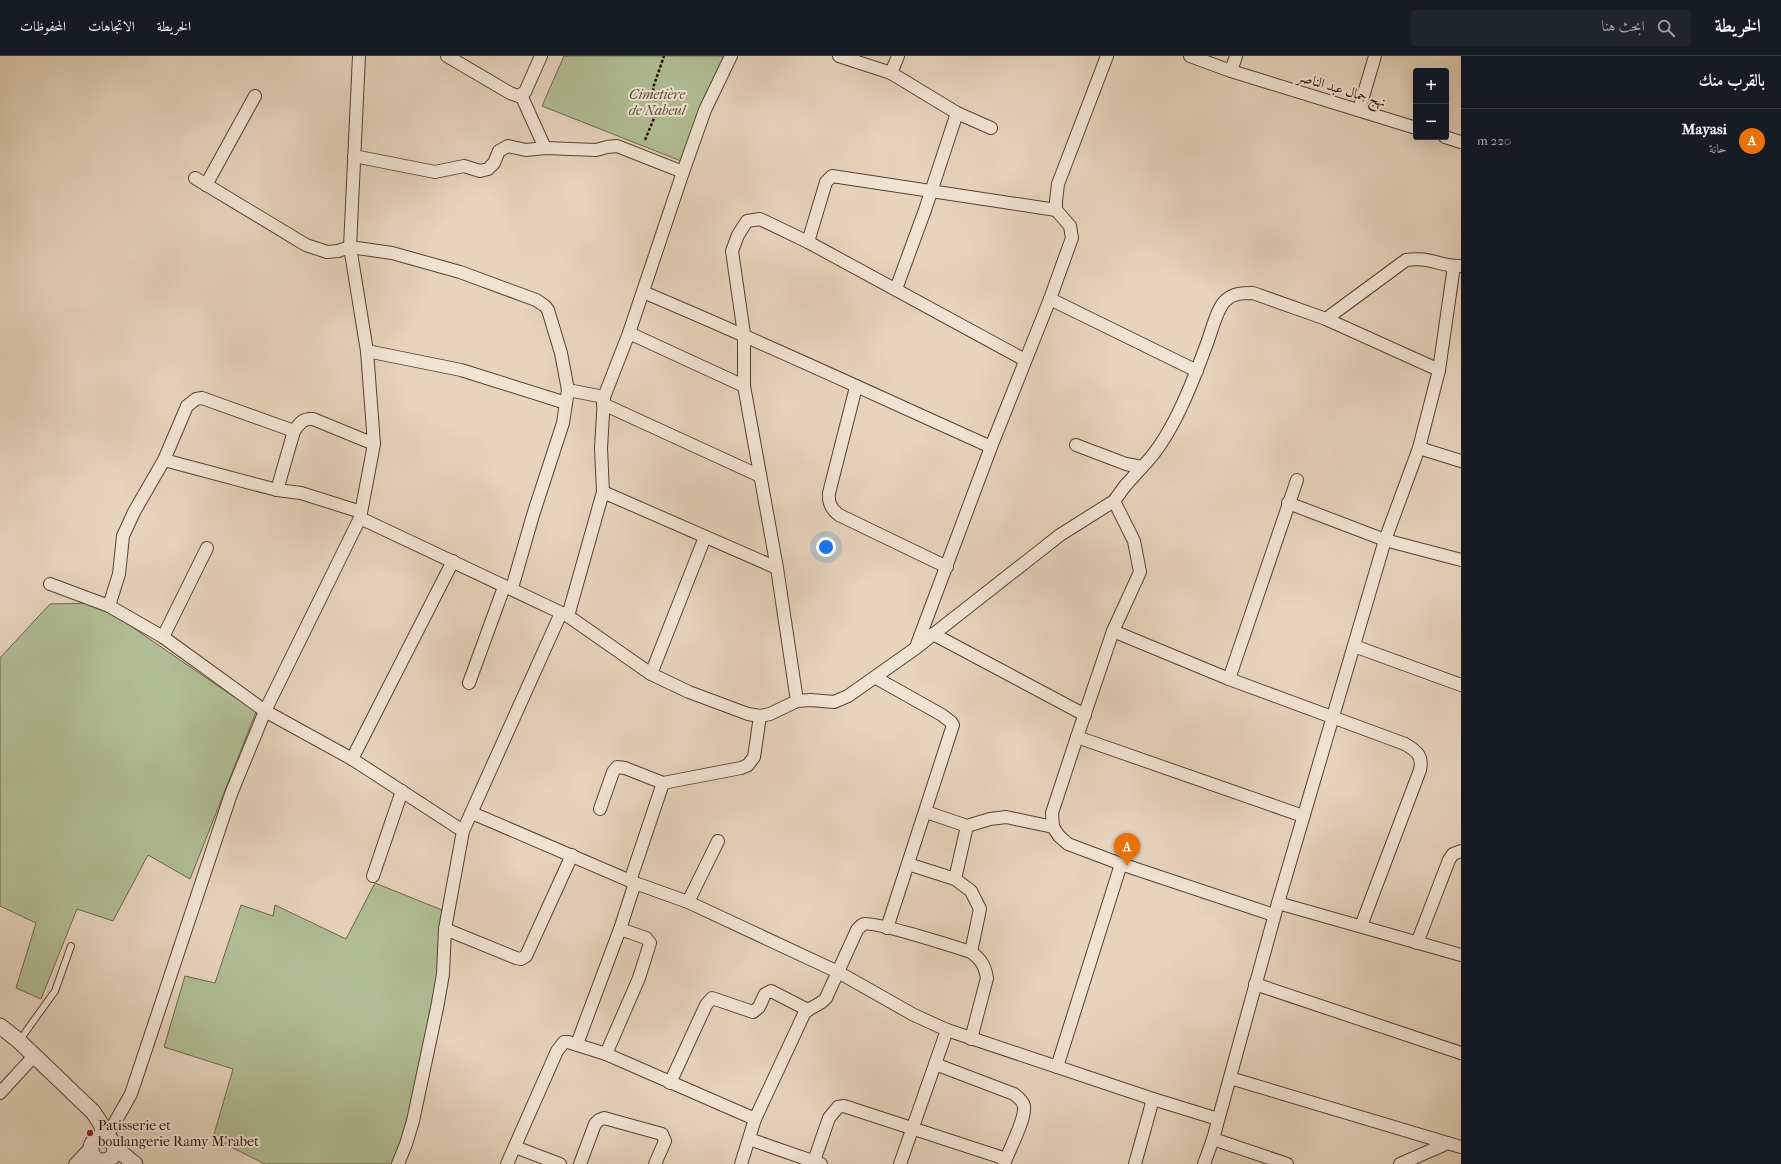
<!DOCTYPE html>
<html lang="ar">
<head>
<meta charset="utf-8">
<style>
  body { margin:0; font-family:"IM FELL French Canon",Amiri,serif; background:#20242c; color:#f1f3f6; direction:rtl }
  .controls { position:absolute; right:12px; top:12px; display:grid; overflow:hidden; border-radius:4px; box-shadow:0 4px 16px #0002 }
  .controls button { width:36px; height:36px; display:grid; place-items:center; padding:0; border:0; border-bottom:1px solid #363941; background:#171b24; color:#f1f3f6; font:20px sans-serif }
  .you { position:absolute; left:826px; top:491px; width:14px; height:14px; margin:-10px; border:3px solid #fff; border-radius:50%; background:#1a73e8; box-shadow:0 0 0 6px #1a73e833 }
  .badge { display:grid; place-items:center; width:26px; height:26px; border-radius:50%; background:#b45309; color:#fff; font-size:13px; font-weight:700 }
  .pin { position:absolute; translate:-50% -33px; filter:drop-shadow(0 1px 2px #0008) }
  .pin::after { content:''; position:absolute; top:21px; width:14px; height:12px; background:inherit; clip-path:polygon(0 0,100% 0,50% 100%) }
  .list { margin:0; padding:0; list-style:none }
  h2 { display:flex; justify-content:space-between; align-items:center; height:52px; margin:0; padding:0 16px; font-size:17px }
  h2 small { font-size:13px; font-weight:400; color:#9ea1a6 }
  .list li { display:grid; grid-template-columns:26px 1fr auto; gap:12px; align-items:center; box-sizing:border-box; height:64px; padding:0 16px; border-top:1px solid #363941 }
  .list b { display:block; font-size:15px; white-space:nowrap }
  .list p { margin:0; font-size:13px; white-space:nowrap; color:#9ea1a6 }
  .list em { font-size:13px; font-style:normal; color:#9ea1a6 }
  .icon { flex:none; width:22px; height:22px; fill:none; stroke:currentColor; stroke-width:2; stroke-linecap:round; stroke-linejoin:round }
  .map { position:relative; flex:none; width:1461px; height:1108px; overflow:hidden; direction:ltr }
  header { display:flex; align-items:center; gap:24px; box-sizing:border-box; height:56px; padding:0 20px; background:#171b24; border-bottom:1px solid #363941 }
  header strong { font-size:19px }
  nav { display:flex; gap:22px; margin-inline-start:auto; font-size:14px }
  .search { width:280px; height:36px; background:#20242c; display:flex; align-items:center; gap:10px; box-sizing:border-box; padding:0 14px; border-radius:4px; color:#9ea1a6; font-size:15px }
  main { display:flex }
  aside { flex:1; background:#171b24 }
  .map>svg:first-child { display:block }
  .green { fill:#b1bd93; stroke:#6c664c }
  .lines { fill:none; stroke-linecap:round; stroke-linejoin:round }
  .service-casing { stroke:#574032; stroke-width:8 }
  .minor-casing { stroke:#574032; stroke-width:14 }
  .tertiary-casing { stroke:#574032; stroke-width:17 }
  .path { stroke:#270f04; stroke-width:2.5; stroke-dasharray:3 2; stroke-linecap:butt }
  .service { stroke:#efe3d3; stroke-width:6 }
  .minor { stroke:#efe3d3; stroke-width:12 }
  .tertiary { stroke:#efe3d3; stroke-width:15 }
  .poi-dot { fill:#8f2418; stroke:#efe3d3; stroke-width:1.5 }
  .labels { text-anchor:middle; stroke-width:4; stroke-linejoin:round; paint-order:stroke }
  .street-label { font-size:14px; fill:#270f04; stroke:#efe3d3 }
  .park-label { font-size:14px; font-style:italic; fill:#574c36; stroke:#efe3d3 }
  .poi-label { font-size:14px; fill:#270f04; stroke:#efe3d3; text-anchor:start }
</style>
</head>
<body>
<header>
<strong>الخريطة</strong>
<div class="search"><svg class="icon" aria-label="search" viewBox="0 0 24 24"><circle cx="10" cy="10" r="6"/><path d="M15 15l6 6"/></svg>ابحث هنا</div>
<nav><a>الخريطة</a><a>الاتجاهات</a><a>المحفوظات</a></nav>
</header>
<main>
<aside>
<h2>بالقرب منك<small></small></h2>
<ul class="list">
<li><span class="badge" style="background:#e8710a">A</span><div><b>Mayasi</b><p>حانة</p></div><em>220 m</em></li>
</ul>
</aside>
<div class="map">
<svg width="1461" height="1108" viewBox="0 0 1461 1108">
  <rect width="100%" height="100%" fill="#e6d4bb"/>
  <filter id="stains"><feTurbulence type="fractalNoise" baseFrequency=".005" numOctaves="4"/><feColorMatrix values="0 0 0 0 .2 0 0 0 0 .09 0 0 0 0 .02 0 0 0 .5 -.17"/></filter>
  <radialGradient id="worn" r=".72"><stop offset=".6" stop-color="#630" stop-opacity="0"/><stop offset="1" stop-color="#630" stop-opacity=".3"/></radialGradient>
  <!-- green -->
  <g class="green">
    <path d="M564,0H727L681,105L542,50Z"/>
    <path d="M97,547L256,656L190,823L148,799L113,865L77,853L41,943L16,932L36,867L0,850V602L50,548Z"/>
    <path d="M375,827L442,854L438,938L401,1091L393,1108H265L213,1082L233,1013L164,991L185,920L215,927L241,849L273,860L275,849L346,883Z"/>
  </g>
  <g class="lines">
    <!-- service casing -->
    <g class="service-casing">
      <path id="service" d="M19,985L55,935L71,890"/>
    </g>
    <!-- minor casing -->
    <g class="minor-casing">
      <g id="minor">
        <path d="M447,0L510,37L518,40L525,36L541,0"/>
        <path d="M839,0L891,17L957,57L991,72"/>
        <path d="M1190,0L1231,15L1416,72"/>
        <path d="M1231,15L1236,0"/>
        <path d="M891,17L898,0"/>
        <path d="M521,39L545,92"/>
        <path d="M1359,54L1375,0"/>
        <path d="M1445,81L1461,86"/>
        <path d="M354,100L435,116L464,110L480,115L488,113L494,107L499,95L508,90L526,94L545,92L596,94L607,91L617,90L683,116"/>
        <path d="M195,122L306,189L327,196L338,195L350,191L392,197L460,216L536,244L545,250L548,254L561,297L568,334L563,367L533,459L512,532"/>
        <path d="M206,129L255,40"/>
        <path d="M808,186L1025,304"/>
        <path d="M896,233L925,154L957,57"/>
        <path d="M643,236C760,285 875,339 991,391"/>
        <path d="M1050,243L1197,315"/>
        <path d="M1326,263L1406,204C1430,200 1440,211 1461,210"/>
        <path d="M629,277L744,330"/>
        <path d="M367,295L461,314L566,347"/>
        <path d="M856,331L829,437C828,447 831,453 839,459L947,511"/>
        <path d="M568,334L604,341"/>
        <path d="M603,348L760,420"/>
        <path d="M1076,389L1126,408L1142,411C1171,383 1192,328 1206,290C1211,278 1216,254 1225,245C1233,237 1242,237 1253,237L1326,263L1439,314"/>
        <path d="M1419,392L1461,405"/>
        <path d="M164,404L277,434L301,437L361,456"/>
        <path d="M277,434L294,375"/>
        <path d="M603,436L777,512"/>
        <path d="M1114,445L1134,485L1140,516L1113,575L1077,681L1052,757L1053,771L1059,780L1068,788L1121,808L1274,859"/>
        <path d="M1288,447L1385,484L1461,504"/>
        <path d="M360,462L568,560L651,618L689,636L748,658L760,660L770,658L797,645L811,644L834,646L848,640L916,592L1060,479L1114,445L1125,430L1142,411"/>
        <path d="M50,528L109,550L163,581L265,655L352,703L463,775"/>
        <path d="M109,550L119,518L123,480L134,456L164,404L187,350L196,343L202,342L294,375C300,367 303,362 313,363L374,388"/>
        <path d="M568,560L603,436L601,392L604,341L629,277L683,116L705,54L731,0"/>
        <path d="M1113,575L1229,623L1405,688C1417,695 1423,700 1420,714L1361,870"/>
        <path d="M933,578L1085,659"/>
        <path d="M163,581L207,492"/>
        <path d="M1354,590L1461,629"/>
        <path d="M916,591L991,391L1050,243L1072,182L1070,170L1056,154V145L1058,128L1107,0"/>
        <path d="M651,618L705,481"/>
        <path d="M876,622L942,659L951,666L953,669L887,872"/>
        <path d="M1229,623L1297,424"/>
        <path d="M469,627L504,531"/>
        <path d="M797,645L777,512L744,330V278L732,195L738,179L747,165L760,163L808,186L826,126L832,120L1056,154"/>
        <path d="M1077,681L1303,760"/>
        <path d="M352,703L453,505"/>
        <path d="M600,753L613,716L617,711L625,712L663,727L741,712L748,709L754,701L760,660"/>
        <path d="M926,756L967,770L990,763L1006,761L1053,771"/>
        <path d="M472,757L635,827L688,846L838,916L914,959L947,974L1153,1043L1218,1063"/>
        <path d="M908,808L955,823L971,835L980,853L971,896"/>
        <path d="M373,820L402,735"/>
        <path d="M955,823L967,770"/>
        <path d="M630,825L663,727"/>
        <path d="M688,846L718,785"/>
        <path d="M1278,847L1461,899"/>
        <path d="M445,873L516,902L521,903L526,900L572,799"/>
        <path d="M1417,887L1449,804L1453,798L1461,795"/>
        <path d="M1255,928L1461,997"/>
        <path d="M577,988L620,873L635,827"/>
        <path d="M606,998L639,922L650,887L646,882L620,873"/>
        <path d="M935,1008L1014,1038C1018,1041 1023,1045 1024,1050C1026,1063 1009,1094 1004,1108"/>
        <path d="M1057,1011L1121,808"/>
        <path d="M1230,1022L1461,1091"/>
        <path d="M670,1027L706,949L712,942L753,956L759,951L765,938L771,935L808,954"/>
        <path d="M0,1037L34,1000"/>
        <path d="M106,1082L131,1038L231,738L265,655L360,462L374,388L367,295L350,191L359,0"/>
        <path d="M749,1083L821,1108"/>
        <path d="M1213,1083L1287,1108"/>
        <path d="M515,1091L560,1108"/>
        <path d="M814,1105L829,1062L838,1051L844,1050L1006,1103"/>
        <path d="M75,1108L91,1091"/>
        <path d="M87,1108L95,1102"/>
        <path d="M398,1108L406,1088L413,1065L437,952L443,918L445,873L463,775L561,557"/>
        <path d="M507,1108L557,995L564,986H568L606,998L755,1063"/>
        <path d="M580,1108L595,1068L599,1064L604,1062L662,1078L665,1085L655,1108"/>
        <path d="M741,1108L755,1063L804,958C810,950 820,950 826,942L857,874C859,872 861,869 864,868C875,865 955,891 971,896C981,903 985,910 987,922L971,983"/>
        <path d="M900,1108L947,974"/>
        <path d="M1135,1108L1153,1043"/>
        <path d="M1204,1108L1213,1083L1278,847L1385,484L1419,392L1439,314L1454,210"/>
        <path d="M1400,1108L1448,1087"/>
      </g>
    </g>
    <!-- tertiary casing -->
    <g class="tertiary-casing">
      <g id="tertiary">
        <path d="M0,970L19,985L93,1056L101,1068L105,1082"/>
        <circle cx="103" cy="1093" r="12"/>
        <path d="M114,1091L135,1108"/>
      </g>
    </g>
    <!-- path -->
    <g class="path">
      <path d="M657,55L653,32L664,0"/>
      <path d="M645,84L657,55L665,59"/>
    </g>
    <!-- service -->
    <use href="#service" class="service"/>
    <!-- minor -->
    <use href="#minor" class="minor"/>
    <!-- tertiary -->
    <use href="#tertiary" class="tertiary"/>
  </g>
  <!-- markers -->
  <circle class="poi-dot" cx="90" cy="1077" r="4"/>
  <g class="labels">
    <!-- street labels -->
    <g class="street-label">
      <text transform="translate(1342 33) rotate(17)" y="5">نهج جمال عبد الناصر</text>
    </g>
    <!-- park labels -->
    <g class="park-label">
      <text x="657" y="43">Cimetière<tspan x="657" dy="16">de Nabeul</tspan></text>
    </g>
    <!-- poi labels -->
    <g class="poi-label">
      <text x="98" y="1074">Patisserie et<tspan x="98" dy="16">boulangerie Ramy M'rabet</tspan></text>
    </g>
  </g>
  <rect width="100%" height="100%" filter="url(#stains)"/>
  <rect width="100%" height="100%" fill="url(#worn)"/>
</svg>
<div class="controls">
<button>+</button>
<button>−</button>
</div>
<div class="you"></div>
<div class="pin badge" style="left:1127px;top:810px;background:#e8710a">A</div>
</div>
</main>
</body>
</html>
